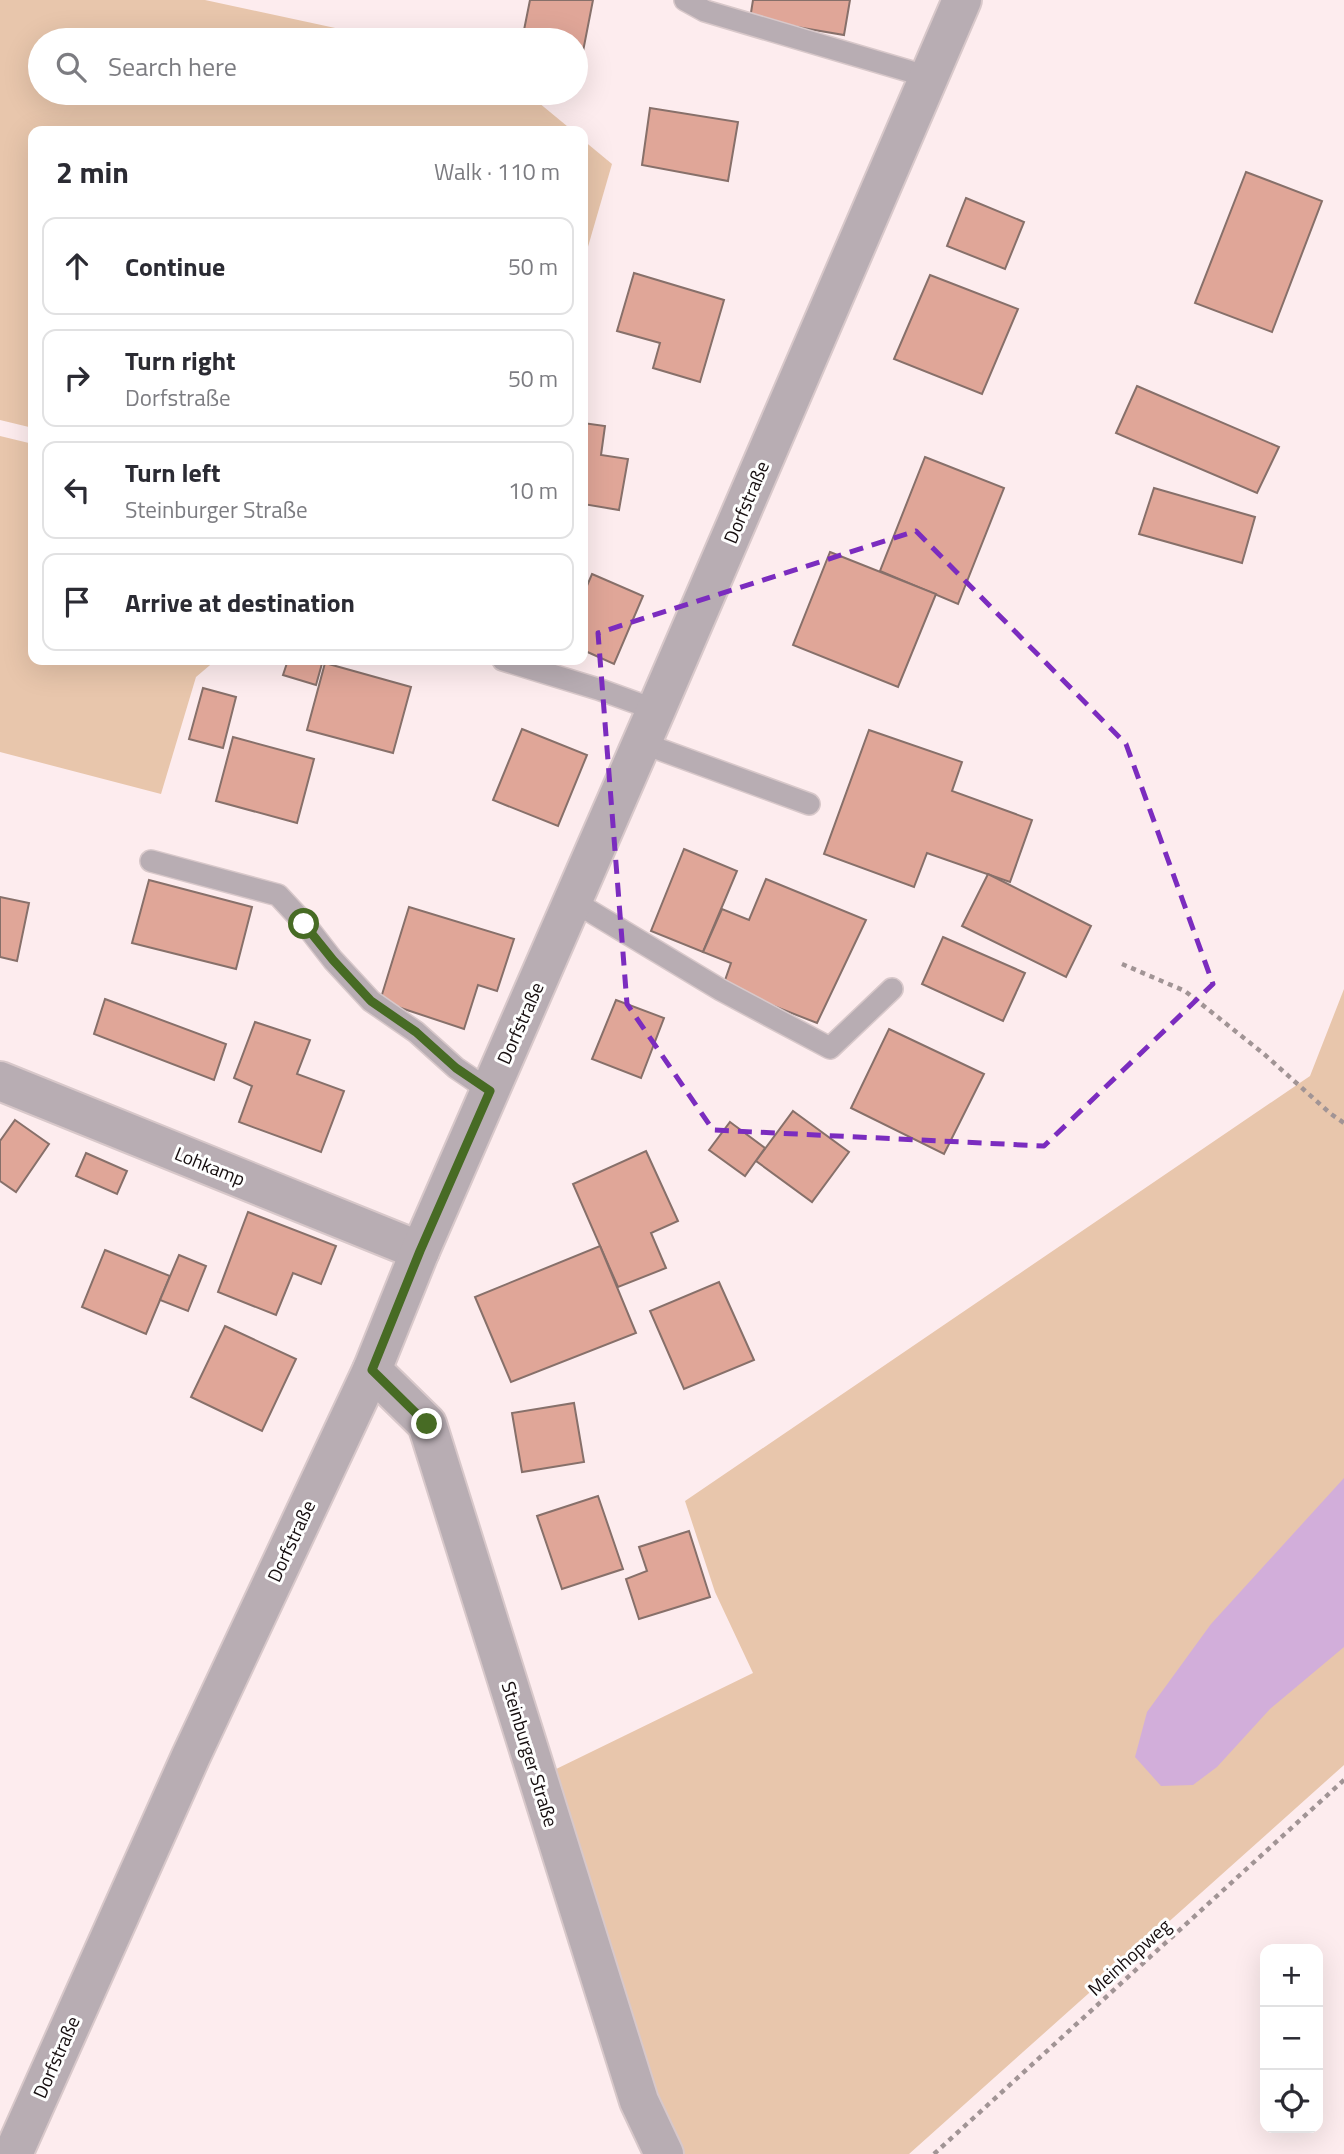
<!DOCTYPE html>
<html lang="en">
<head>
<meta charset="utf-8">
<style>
  body { margin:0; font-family:"Titillium Web",sans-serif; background:#f2f2f3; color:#2b2b33 }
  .controls { position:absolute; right:21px; bottom:21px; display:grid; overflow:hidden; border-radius:14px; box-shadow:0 7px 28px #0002 }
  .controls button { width:63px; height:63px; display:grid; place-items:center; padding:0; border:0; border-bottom:2px solid #e1e1e2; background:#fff; color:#2b2b33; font:35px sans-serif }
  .stop { position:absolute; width:21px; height:21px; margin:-16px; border:5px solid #476b24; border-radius:50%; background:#fff }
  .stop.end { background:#476b24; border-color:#fff; box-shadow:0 2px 7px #0008 }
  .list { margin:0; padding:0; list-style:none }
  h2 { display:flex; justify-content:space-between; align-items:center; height:91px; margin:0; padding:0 28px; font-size:30px }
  h2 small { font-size:23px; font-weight:400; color:#7c7c81 }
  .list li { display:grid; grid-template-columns:46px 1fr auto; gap:21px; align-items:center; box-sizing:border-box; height:98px; margin:0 14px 14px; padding:0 14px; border:2px solid #e1e1e2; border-radius:14px }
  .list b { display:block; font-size:26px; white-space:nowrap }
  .list p { margin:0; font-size:23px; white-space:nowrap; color:#7c7c81 }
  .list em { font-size:23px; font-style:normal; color:#7c7c81 }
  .icon { flex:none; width:38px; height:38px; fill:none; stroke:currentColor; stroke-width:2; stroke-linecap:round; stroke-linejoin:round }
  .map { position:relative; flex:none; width:1344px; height:2154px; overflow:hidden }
  .search { position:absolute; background:#fff; box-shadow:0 7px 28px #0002; left:28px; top:28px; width:560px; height:77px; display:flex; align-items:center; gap:18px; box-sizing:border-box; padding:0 24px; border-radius:38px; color:#7c7c81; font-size:26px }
  .panel { position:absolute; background:#fff; box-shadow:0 7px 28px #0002; left:28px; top:126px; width:560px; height:539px; border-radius:14px }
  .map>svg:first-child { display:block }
  .green { fill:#e8c6ac }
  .water { fill:#d2aeda }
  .building { fill:#e0a698; stroke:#87706a; stroke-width:2 }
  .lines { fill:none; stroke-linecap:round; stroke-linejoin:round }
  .service-casing { stroke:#d8c8ca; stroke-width:24 }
  .minor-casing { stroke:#d8c8ca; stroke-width:42 }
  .tertiary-casing { stroke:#d8c8ca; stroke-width:42 }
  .path { stroke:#a19495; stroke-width:4.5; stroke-dasharray:5 5; stroke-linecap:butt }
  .service { stroke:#b8adb3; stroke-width:21 }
  .minor { stroke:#b8adb3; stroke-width:38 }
  .tertiary { stroke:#b8adb3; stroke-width:38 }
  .route { stroke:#476b24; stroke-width:9 }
  .marked { fill:none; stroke:#7b2cbf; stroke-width:5; stroke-dasharray:14 9; stroke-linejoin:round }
  .labels { text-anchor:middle; stroke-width:6; stroke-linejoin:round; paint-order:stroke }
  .street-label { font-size:19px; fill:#150d0e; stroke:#fefefe }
</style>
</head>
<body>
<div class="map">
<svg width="1344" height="2154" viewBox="0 0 1344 2154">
  <rect width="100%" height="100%" fill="#fdecee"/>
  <!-- green -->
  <g class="green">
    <path d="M0,0H205L391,40H40V93H527L573,131H33V428L0,420Z"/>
    <path d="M583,140L612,164L583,264Z"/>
    <path d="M0,436L33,444V660H216L196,677L161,794L0,752Z"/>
    <path d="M1344,989V1765L909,2154H684L655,2099L550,1772L753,1673L715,1592L685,1501L1310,1076Z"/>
  </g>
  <!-- water -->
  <path class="water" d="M1344,1478V1647L1270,1709L1217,1767L1193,1785L1161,1786L1135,1757L1147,1712L1211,1624Z"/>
  <!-- building -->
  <g class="building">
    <path d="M530,0H593L579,72L576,71V40H522Z"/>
    <path d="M753,0H850L844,35L750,19Z"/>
    <path d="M650,108L738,122L728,181L642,165Z"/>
    <path d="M1246,172L1322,201L1272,332L1195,303Z"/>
    <path d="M966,198L1024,222L1005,269L947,246Z"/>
    <path d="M634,273L724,300L700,382L653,368L660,343L617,331Z"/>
    <path d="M930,275L1018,309L982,394L894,359Z"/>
    <path d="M1137,386L1279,447L1257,493L1116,433Z"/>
    <path d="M583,423L605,426L601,455L628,459L619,510L583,504Z"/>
    <path d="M925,457L1004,488L958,604L880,571Z"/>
    <path d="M1154,488L1255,517L1242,563L1139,534Z"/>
    <path d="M830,552L936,594L898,687L793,645Z"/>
    <path d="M592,574L643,596L614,664L583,650V595Z"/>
    <path d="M288,660H323L316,685L283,675Z"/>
    <path d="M325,663L411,687L393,753L307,730Z"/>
    <path d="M203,688L236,697L223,748L189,739Z"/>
    <path d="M522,729L587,755L558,826L493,800Z"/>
    <path d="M869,730L962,762L952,791L1032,820L1010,882L927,853L914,887L824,854Z"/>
    <path d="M233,737L314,759L297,823L216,801Z"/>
    <path d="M684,849L737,871L703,952L651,931Z"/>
    <path d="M988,874L1091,926L1066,977L962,926Z"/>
    <path d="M766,879L866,920L817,1023L723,986L731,963L703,952L722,909L749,920Z"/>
    <path d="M149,880L252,907L236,969L132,943Z"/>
    <path d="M0,897L29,903L17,961L0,957Z"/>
    <path d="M409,907L514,939L497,991L478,985L464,1029L380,1001Z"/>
    <path d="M943,937L1025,973L1003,1021L922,984Z"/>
    <path d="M105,999L226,1044L214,1080L94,1034Z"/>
    <path d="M616,1000L664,1018L641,1078L592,1059Z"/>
    <path d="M255,1022L310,1040L297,1074L344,1091L321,1152L239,1122L252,1086L234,1078Z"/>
    <path d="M889,1029L984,1074L944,1154L851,1108Z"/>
    <path d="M793,1111L849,1152L812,1202L756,1161Z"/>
    <path d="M15,1120L49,1144L16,1192L0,1181V1141Z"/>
    <path d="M730,1122L765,1148L745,1176L709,1150Z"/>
    <path d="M646,1151L678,1221L651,1233L666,1268L618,1287L573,1184Z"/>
    <path d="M86,1153L127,1171L117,1194L76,1176Z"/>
    <path d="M248,1212L336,1246L321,1284L293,1273L276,1315L218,1292Z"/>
    <path d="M600,1246L636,1333L511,1382L475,1297Z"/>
    <path d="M105,1250L170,1276L146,1334L82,1307Z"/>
    <path d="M179,1255L206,1266L188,1311L160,1300Z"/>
    <path d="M719,1282L754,1360L684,1389L650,1311Z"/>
    <path d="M225,1326L296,1359L262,1431L191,1397Z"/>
    <path d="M574,1403L584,1462L522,1472L512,1413Z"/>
    <path d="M598,1496L623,1569L562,1589L537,1516Z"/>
    <path d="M689,1531L710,1597L639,1619L626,1579L647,1571L639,1547Z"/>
  </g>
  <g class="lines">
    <!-- service casing -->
    <g class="service-casing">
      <g id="service">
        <path d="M685,0L705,11L929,77"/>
        <path d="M503,660L598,689L656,710"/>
        <path d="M642,743L809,804"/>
        <path d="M151,861L278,895L305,924L333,960L371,1001L416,1032L456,1068L490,1091"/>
        <path d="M573,901L721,990L830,1048L892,989"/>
      </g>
    </g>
    <!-- minor casing -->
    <g class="minor-casing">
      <g id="minor">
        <path d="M0,1081L420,1251"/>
        <path d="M372,1370L427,1424L639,2101L664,2154"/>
      </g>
    </g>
    <!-- tertiary casing -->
    <g class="tertiary-casing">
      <path id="tertiary" d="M13,2154L191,1756L372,1370L420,1251L656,710L962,0"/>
    </g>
    <!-- path -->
    <g class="path">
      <path d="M1122,964L1185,991L1264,1054L1331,1114L1344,1123"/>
      <path d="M934,2154L1344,1780"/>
    </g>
    <!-- service -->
    <use href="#service" class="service"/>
    <!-- minor -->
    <use href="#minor" class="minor"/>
    <!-- tertiary -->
    <use href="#tertiary" class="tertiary"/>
  </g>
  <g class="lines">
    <!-- route -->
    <path class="route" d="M304,924L333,960L371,1001L416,1032L456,1068L490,1091L420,1251L372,1370L427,1424"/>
  </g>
  <!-- marked area -->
  <path class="marked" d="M916,531L1126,744L1213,984L1044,1146L713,1130L627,1004L598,633Z"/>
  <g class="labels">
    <!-- street labels -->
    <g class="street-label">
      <text transform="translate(746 502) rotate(-67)" y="7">Dorfstraße</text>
      <text transform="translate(520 1023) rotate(-66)" y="7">Dorfstraße</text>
      <text transform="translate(210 1166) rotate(22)" y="7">Lohkamp</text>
      <text transform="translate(291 1541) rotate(-65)" y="7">Dorfstraße</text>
      <text transform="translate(530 1754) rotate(73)" y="7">Steinburger Straße</text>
      <text transform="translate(1129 1957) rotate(-42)" y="7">Meinhopweg</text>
      <text transform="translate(56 2057) rotate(-66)" y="7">Dorfstraße</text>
    </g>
  </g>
</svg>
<div class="controls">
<button>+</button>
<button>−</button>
<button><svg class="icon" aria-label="locate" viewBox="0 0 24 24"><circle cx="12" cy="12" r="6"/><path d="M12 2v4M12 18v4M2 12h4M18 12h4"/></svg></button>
</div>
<div class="stop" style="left:304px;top:924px"></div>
<div class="stop end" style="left:427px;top:1424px"></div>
<div class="search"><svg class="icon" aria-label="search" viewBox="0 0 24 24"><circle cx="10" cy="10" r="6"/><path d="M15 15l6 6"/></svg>Search here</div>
<section class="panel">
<h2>2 min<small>Walk · 110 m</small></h2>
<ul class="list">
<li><svg class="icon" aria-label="ahead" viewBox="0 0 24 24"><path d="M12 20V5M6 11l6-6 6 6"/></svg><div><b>Continue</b></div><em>50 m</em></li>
<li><svg class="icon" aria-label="right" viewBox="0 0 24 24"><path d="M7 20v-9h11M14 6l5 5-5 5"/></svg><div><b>Turn right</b><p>Dorfstraße</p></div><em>50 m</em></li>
<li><svg class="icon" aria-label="left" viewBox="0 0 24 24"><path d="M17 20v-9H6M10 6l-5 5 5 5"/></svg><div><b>Turn left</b><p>Steinburger Straße</p></div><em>10 m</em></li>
<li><svg class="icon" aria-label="arrive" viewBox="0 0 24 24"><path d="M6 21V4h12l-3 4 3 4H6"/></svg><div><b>Arrive at destination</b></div></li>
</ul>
</section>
</div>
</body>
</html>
